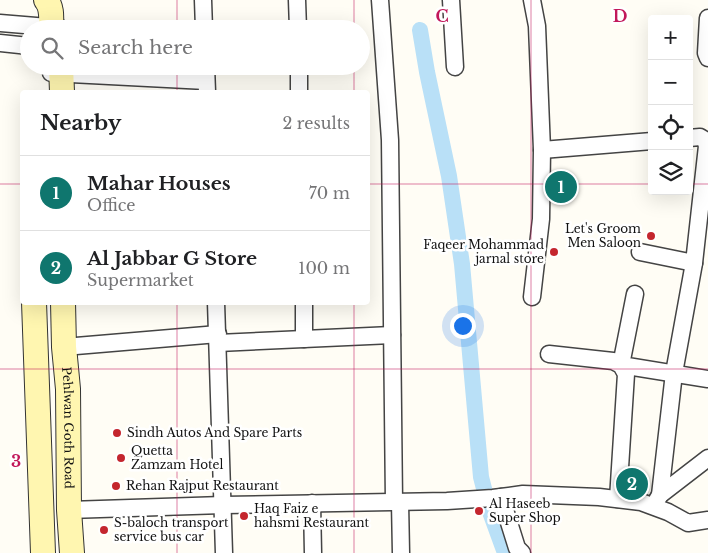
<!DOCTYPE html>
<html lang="en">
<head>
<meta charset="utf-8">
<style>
  body { margin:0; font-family:"Libre Baskerville",serif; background:#f2f2f2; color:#202124 }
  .controls { position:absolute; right:15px; top:15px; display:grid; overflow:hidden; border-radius:5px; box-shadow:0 5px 20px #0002 }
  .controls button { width:45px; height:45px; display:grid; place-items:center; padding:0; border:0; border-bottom:1px solid #e0e0e0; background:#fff; color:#202124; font:25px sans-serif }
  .you { position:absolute; left:462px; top:325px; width:18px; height:18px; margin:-12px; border:4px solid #fff; border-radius:50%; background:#1a73e8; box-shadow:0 0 0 8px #1a73e833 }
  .badge { display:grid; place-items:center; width:32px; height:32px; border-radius:50%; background:#0f766e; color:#fff; font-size:16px; font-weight:700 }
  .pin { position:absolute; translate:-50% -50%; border:2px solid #fff; box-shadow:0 1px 5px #0006 }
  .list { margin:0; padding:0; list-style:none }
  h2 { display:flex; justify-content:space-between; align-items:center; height:65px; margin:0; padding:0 20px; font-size:21px }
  h2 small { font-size:16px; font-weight:400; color:#757577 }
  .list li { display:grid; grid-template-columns:32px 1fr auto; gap:15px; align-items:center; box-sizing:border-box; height:75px; padding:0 20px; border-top:1px solid #e0e0e0 }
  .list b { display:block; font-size:19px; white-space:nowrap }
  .list p { margin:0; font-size:16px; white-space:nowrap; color:#757577 }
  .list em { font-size:16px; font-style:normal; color:#757577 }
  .icon { flex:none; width:28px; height:28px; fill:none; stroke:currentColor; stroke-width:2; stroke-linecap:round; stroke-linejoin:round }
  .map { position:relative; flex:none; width:708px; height:553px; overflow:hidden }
  .search { position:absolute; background:#fff; box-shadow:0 5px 20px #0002; left:20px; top:20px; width:350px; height:55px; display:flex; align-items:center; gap:12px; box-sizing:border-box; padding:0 18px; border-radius:28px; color:#757577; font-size:19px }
  .panel { position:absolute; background:#fff; box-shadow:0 5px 20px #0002; left:20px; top:90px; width:350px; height:215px; border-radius:5px }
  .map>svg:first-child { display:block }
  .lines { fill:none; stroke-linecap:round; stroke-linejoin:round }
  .canal { stroke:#b9e0f7; stroke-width:16 }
  .minor-casing { stroke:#444; stroke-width:19 }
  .secondary-casing { stroke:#333; stroke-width:26 }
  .minor { stroke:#fff; stroke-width:16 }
  .secondary { stroke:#fff6b0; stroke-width:24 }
  .grid { fill:none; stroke:#c2185b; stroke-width:1; stroke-opacity:0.55 }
  .poi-dot { fill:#c4262e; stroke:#fff; stroke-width:2 }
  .labels { text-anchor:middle; stroke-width:5; stroke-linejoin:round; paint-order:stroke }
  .poi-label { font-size:12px; fill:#111; stroke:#fff; text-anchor:start }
  .street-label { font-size:12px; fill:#111; stroke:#fff }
  .grid-label { font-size:16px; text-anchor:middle; font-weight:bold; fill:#c2185b; stroke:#fff; stroke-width:5; stroke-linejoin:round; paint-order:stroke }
</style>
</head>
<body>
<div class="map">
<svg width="708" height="553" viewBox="0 0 708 553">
  <rect width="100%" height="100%" fill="#fffdf5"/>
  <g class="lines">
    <!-- canal -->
    <path class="canal" d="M420,30L427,72L449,176L462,264L481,477L490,512L505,553"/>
    <!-- minor casing -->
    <g class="minor-casing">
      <g id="minor">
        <path d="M203,0L204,29"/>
        <path d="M297,0L298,29"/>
        <path d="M380,0L390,140L394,502"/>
        <path d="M451,0L455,67"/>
        <path d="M532,0L537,26L542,150L541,219L532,297"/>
        <path d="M708,18L706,53L708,58"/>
        <path d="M0,23L60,28"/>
        <path d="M0,43L29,46"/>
        <path d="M206,66L207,92"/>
        <path d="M299,66V92"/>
        <path d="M51,73L206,81"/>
        <path d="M542,150L652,141"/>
        <path d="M640,252L694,263"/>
        <path d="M635,294L621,365L708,379"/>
        <path d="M216,302L224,553"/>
        <path d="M304,302V339"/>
        <path d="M218,343L392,335"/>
        <path d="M64,347L218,334"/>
        <path d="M549,354L613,361L621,365L626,374L618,499"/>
        <path d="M660,495L674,373L694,263L707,146L705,140L700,137L689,138"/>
        <path d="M501,497L517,548L522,553"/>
        <path d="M657,500L660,495L708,458"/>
        <path d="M400,502L401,553"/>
        <path d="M312,503L313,553"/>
        <path d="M69,510L223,505L447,501L493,498L523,494L599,497L641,502L668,512L688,523L708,520"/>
      </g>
    </g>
    <!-- secondary casing -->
    <g class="secondary-casing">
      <g id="secondary">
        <path d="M46,0C53,8 51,19 51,29"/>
        <path d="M61,66L62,92"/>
        <path d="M34,302L43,553"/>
        <path id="s1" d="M63,302L64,347L68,389L69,510L72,553"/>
      </g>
    </g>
    <!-- minor -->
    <use href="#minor" class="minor"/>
    <!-- secondary -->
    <use href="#secondary" class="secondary"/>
  </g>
  <!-- grid -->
  <path class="grid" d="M177,0V29M354,0V29M531,0V553M177,66V92M354,66V92M0,184H22M368,184H652M689,184H708M177,302V553M354,302V553M0,369H708"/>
  <!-- markers -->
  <g class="poi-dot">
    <circle cx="651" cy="236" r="5"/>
    <circle cx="554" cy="252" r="5"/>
    <circle cx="117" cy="433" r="5"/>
    <circle cx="121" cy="458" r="5"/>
    <circle cx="116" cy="486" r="5"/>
    <circle cx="479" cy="511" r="5"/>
    <circle cx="244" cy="516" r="5"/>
    <circle cx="104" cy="530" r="5"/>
  </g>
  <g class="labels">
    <!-- poi labels -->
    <g class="poi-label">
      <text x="641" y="233" text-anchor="end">Let's Groom<tspan x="641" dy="14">Men Saloon</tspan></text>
      <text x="544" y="249" text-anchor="end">Faqeer Mohammad<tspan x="544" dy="14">jarnal store</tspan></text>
      <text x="127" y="437">Sindh Autos And Spare Parts</text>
      <text x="131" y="455">Quetta<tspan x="131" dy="14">Zamzam Hotel</tspan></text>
      <text x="126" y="490">Rehan Rajput Restaurant</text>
      <text x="489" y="508">Al Haseeb<tspan x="489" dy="14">Super Shop</tspan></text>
      <text x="254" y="513">Haq Faiz e<tspan x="254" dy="14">hahsmi Restaurant</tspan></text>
      <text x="114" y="527">S-baloch transport<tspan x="114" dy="14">service bus car</tspan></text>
    </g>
    <!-- street labels -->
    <g class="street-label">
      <text dy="4" stroke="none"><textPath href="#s1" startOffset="126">Pehlwan Goth Road</textPath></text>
    </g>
  </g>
  <g class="grid-label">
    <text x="442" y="22">C</text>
    <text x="620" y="22">D</text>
    <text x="16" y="467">3</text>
  </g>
</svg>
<div class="controls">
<button>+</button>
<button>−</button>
<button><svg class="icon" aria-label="locate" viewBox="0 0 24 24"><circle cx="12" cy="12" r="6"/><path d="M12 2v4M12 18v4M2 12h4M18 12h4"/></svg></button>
<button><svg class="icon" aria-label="layers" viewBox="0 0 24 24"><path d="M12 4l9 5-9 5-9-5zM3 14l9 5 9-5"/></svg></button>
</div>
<div class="you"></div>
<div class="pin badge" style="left:561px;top:187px">1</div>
<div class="pin badge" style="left:632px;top:484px">2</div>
<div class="search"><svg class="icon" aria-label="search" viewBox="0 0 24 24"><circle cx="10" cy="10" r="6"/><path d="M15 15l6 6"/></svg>Search here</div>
<section class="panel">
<h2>Nearby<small>2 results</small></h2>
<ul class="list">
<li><span class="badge">1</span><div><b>Mahar Houses</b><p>Office</p></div><em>70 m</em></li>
<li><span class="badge">2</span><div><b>Al Jabbar G Store</b><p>Supermarket</p></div><em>100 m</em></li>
</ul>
</section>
</div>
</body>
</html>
